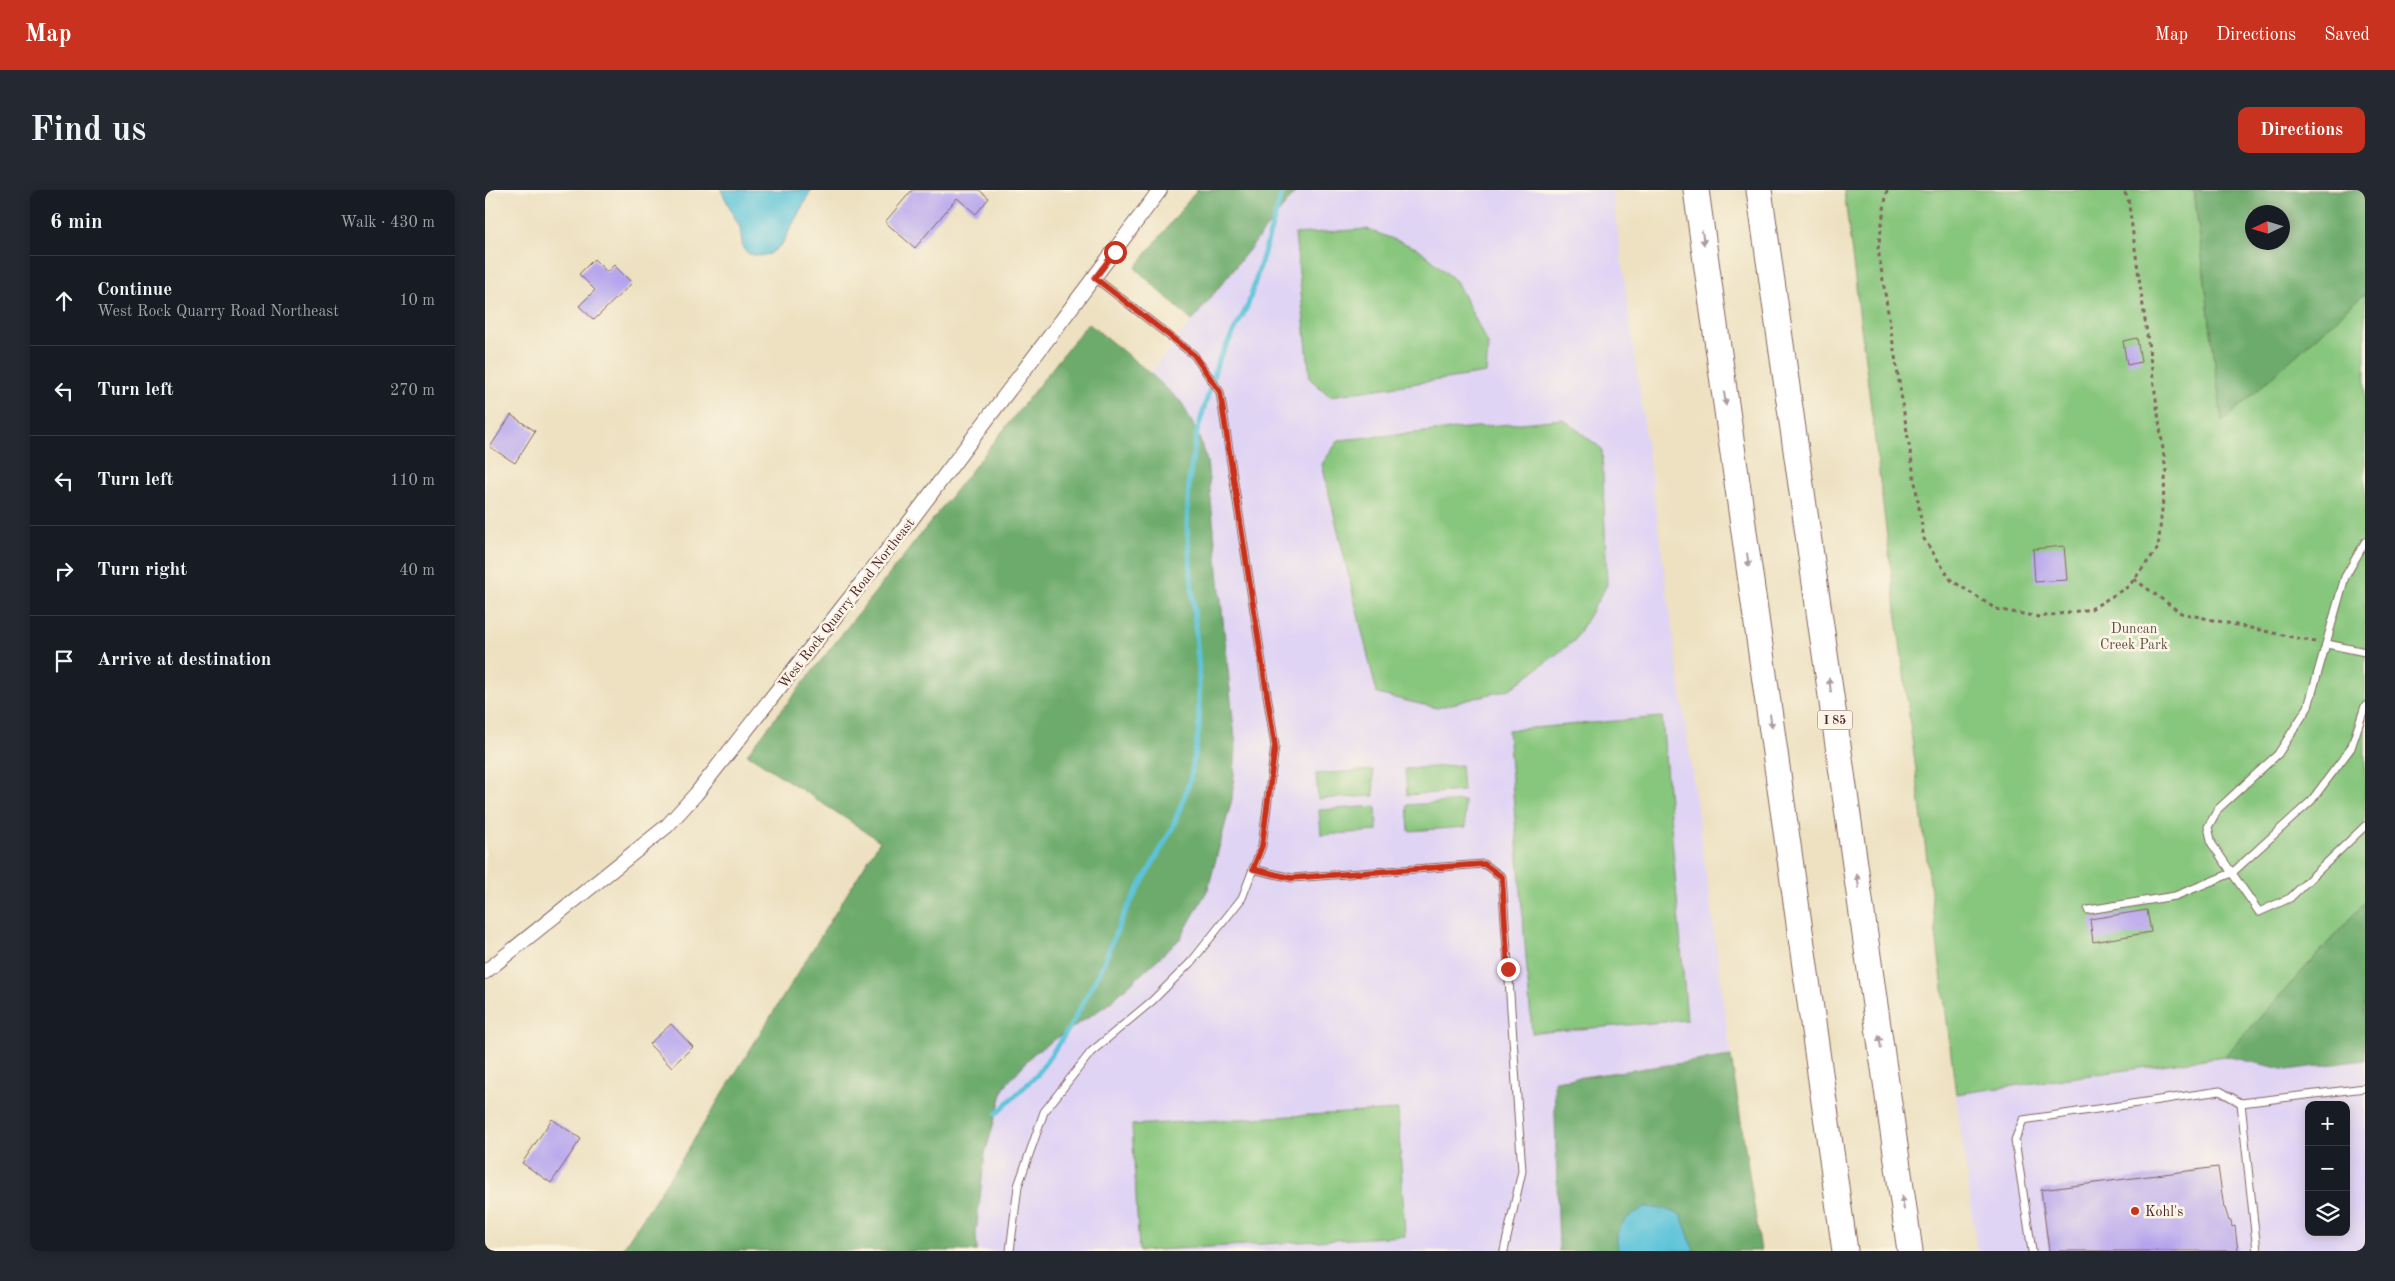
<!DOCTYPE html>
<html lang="en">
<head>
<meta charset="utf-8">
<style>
  body { margin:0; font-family:"Old Standard TT",serif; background:#242831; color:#f1f3f6 }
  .controls { position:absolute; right:15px; bottom:15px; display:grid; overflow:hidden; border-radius:10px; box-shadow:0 2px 12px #0003 }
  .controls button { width:45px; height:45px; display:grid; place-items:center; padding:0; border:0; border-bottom:1px solid #363941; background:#171b24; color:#f1f3f6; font:25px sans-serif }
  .compass { position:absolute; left:1760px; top:15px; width:45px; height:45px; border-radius:50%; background:#171b24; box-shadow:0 2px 12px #0003; rotate:266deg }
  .stop { position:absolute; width:15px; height:15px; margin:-11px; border:4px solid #c8321e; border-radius:50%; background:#fff }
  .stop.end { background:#c8321e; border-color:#fff; box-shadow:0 1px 5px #0008 }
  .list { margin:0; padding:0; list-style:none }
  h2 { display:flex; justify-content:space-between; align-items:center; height:65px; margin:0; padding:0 20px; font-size:21px }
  h2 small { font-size:16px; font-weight:400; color:#9ea1a6 }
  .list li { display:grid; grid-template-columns:32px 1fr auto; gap:15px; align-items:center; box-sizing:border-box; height:90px; padding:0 20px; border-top:1px solid #363941 }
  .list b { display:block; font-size:19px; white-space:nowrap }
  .list p { margin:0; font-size:16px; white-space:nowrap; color:#9ea1a6 }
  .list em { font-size:16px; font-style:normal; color:#9ea1a6 }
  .icon { flex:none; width:28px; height:28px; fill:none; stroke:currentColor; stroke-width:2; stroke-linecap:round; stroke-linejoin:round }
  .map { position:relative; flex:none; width:1880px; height:1061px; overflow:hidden; border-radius:10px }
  header { display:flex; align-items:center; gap:30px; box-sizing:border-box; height:70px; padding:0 25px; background:#c8321e; color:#fff }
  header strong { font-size:24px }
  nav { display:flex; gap:28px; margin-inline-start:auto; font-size:18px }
  .intro { display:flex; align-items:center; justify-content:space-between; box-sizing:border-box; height:120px; padding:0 30px }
  h1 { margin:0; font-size:35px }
  .button { padding:12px 22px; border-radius:10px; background:#c8321e; color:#fff; font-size:18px; font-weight:700 }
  main { display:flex; gap:30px; padding:0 30px }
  aside { flex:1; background:#171b24; border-radius:10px; box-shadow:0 2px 12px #0003 }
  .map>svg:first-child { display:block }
  .built { fill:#e0d4f4; fill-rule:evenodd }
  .green { fill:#87c67d; stroke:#687254 }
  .forest { fill:#6dab6c; stroke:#5c654c; fill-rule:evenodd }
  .water { fill:#5cc3d9; stroke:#537182 }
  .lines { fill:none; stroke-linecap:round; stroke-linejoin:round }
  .stream { stroke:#5cc3d9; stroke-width:5 }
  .building { fill:#b4a3ee }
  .lane-casing { stroke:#836360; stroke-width:9 }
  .street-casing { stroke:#836360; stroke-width:16 }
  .highway-casing { stroke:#836360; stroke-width:27 }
  .path { stroke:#836360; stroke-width:3; stroke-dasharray:4 4; stroke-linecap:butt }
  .lane { stroke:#fff; stroke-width:7 }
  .street { stroke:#fff; stroke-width:14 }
  .highway { stroke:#fff; stroke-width:25 }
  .oneway { fill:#ae9aa0 }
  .route { stroke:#c8321e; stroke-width:6 }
  .poi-dot { fill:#c8321e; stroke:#fcf5e5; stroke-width:2 }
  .labels { text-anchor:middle; stroke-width:5; stroke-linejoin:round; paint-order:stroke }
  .shield { fill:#fcf5e5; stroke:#7f5f63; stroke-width:1 }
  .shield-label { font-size:12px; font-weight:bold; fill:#4a1f2b }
  .street-label { font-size:14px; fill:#4a1f2b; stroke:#fcf5e5 }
  .park-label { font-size:14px; fill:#5c5144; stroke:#fcf5e5 }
  .poi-label { font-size:14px; fill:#4a1f2b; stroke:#fcf5e5; text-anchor:start }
</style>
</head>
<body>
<header>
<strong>Map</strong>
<nav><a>Map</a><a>Directions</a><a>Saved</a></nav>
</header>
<div class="intro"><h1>Find us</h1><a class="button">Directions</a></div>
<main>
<aside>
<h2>6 min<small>Walk · 430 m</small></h2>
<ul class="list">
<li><svg class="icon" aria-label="ahead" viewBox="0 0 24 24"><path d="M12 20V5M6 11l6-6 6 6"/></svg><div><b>Continue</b><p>West Rock Quarry Road Northeast</p></div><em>10 m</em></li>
<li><svg class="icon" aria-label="left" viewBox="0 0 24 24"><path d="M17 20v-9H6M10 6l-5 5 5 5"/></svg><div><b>Turn left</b></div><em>270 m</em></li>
<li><svg class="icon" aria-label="left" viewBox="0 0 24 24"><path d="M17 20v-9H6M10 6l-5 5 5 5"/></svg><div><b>Turn left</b></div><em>110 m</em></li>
<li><svg class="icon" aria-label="right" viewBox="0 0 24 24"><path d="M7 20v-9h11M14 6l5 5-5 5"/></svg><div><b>Turn right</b></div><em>40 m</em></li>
<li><svg class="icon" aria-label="arrive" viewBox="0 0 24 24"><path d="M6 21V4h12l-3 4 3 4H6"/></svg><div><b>Arrive at destination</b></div></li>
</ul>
</aside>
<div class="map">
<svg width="1880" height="1061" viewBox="0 0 1880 1061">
  <rect width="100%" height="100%" fill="#fcf5e5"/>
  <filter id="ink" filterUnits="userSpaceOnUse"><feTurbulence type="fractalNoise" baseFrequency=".02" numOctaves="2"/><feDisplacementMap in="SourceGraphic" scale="10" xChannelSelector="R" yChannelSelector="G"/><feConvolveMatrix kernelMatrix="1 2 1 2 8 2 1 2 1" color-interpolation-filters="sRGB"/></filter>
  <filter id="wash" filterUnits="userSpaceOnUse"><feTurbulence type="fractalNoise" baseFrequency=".0096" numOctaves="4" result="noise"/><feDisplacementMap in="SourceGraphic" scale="20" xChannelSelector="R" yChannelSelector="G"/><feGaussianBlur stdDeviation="1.12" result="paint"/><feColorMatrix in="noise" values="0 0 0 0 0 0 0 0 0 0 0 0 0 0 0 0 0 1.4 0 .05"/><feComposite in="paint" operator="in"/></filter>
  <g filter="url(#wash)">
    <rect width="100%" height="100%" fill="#ede1c1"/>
    <!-- built -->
    <g class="built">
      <path d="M812,0H1127L1246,866L1069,891L1074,1061H492L491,1043L500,964L519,897L549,863L622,815L747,609L751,559L722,271L697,213L665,183Z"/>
      <path d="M1740,866L1802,880L1880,870V1061H1492L1471,904ZM1824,915H1861V1042H1824Z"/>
    </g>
    <!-- green -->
    <g class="green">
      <path d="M1359,0H1709L1737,232L1880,103V712L1740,866L1471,904Z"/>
      <path d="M882,39L934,59L971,91L1003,154L1001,183L845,206L825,189L810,44Z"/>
      <path d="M1078,229L1117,259L1122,395L1089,451L1025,499L952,518L892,504L837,274L854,250Z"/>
      <path d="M1177,527L1202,830L1047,843L1023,540Z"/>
      <path d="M976,575L978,601L922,605L920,579Z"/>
      <path d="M888,580L889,606L833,609L831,584Z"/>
      <path d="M979,611L981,637L924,641L922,615Z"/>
      <path d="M891,616L892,641L836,645L834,620Z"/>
      <path d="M913,920L920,1046L654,1061L647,935Z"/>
    </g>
    <!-- forest -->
    <g class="forest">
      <path d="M712,0H812L707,131L650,78Z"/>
      <path d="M1709,0H1880V103L1737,232ZM1798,22V52H1768V22Z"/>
      <path d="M603,133L665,183L697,213L712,242L722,271L751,559L747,609L723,699L695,749L622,815L549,863L519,897L500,964L491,1043L492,1061H136L200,964L395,651L262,564Z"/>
      <path d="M1880,712V870L1802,880L1740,866Z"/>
      <path d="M1246,866L1276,1061H1074L1069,891Z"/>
    </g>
    <!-- water -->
    <g class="water">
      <path d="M236,0H326L297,54L285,64L274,66L264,64L258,59L255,38Z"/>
      <path d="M1162,1017L1179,1019L1196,1025L1209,1061H1134C1126,1039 1143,1024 1162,1017Z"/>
    </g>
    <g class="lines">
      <!-- stream -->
      <path class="stream" d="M511,924L552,885L583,840L615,782L637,728L687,639L705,591L714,539V480L702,337L704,291L712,242L733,171L763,115L798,0"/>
    </g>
    <g id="blocks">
      <!-- building -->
      <g class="building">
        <path d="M427,0H494L504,8L491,24L472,8L430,58L400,32Z"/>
        <path d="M109,69L122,82L129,75L147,93L109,130L94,116L110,100L94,84Z"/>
        <path d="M1652,148L1656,172L1642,175L1638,151Z"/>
        <path d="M26,225L50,241L30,273L5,257Z"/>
        <path d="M1579,356L1582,390L1550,392L1548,359Z"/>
        <path d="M1662,720L1666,742L1608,752L1605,729Z"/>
        <path d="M186,834L208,857L186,877L164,854Z"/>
        <path d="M67,929L96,949L66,993L37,973Z"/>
        <path d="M1733,977L1739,1018H1740L1744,1031L1746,1030L1747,1037L1750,1036L1753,1061H1564L1556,1000Z"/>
      </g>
    </g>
  </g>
  <g filter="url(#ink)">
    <use href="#blocks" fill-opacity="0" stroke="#836360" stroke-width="1"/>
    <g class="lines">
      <!-- lane casing -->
      <g class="lane-casing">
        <g id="lane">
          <path d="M1880,352L1860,387L1823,517L1793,564L1733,619L1723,637L1727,654L1774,722L1805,708L1880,636"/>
          <path d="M1842,454L1880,462"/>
          <path d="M768,679L807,688L999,674L1017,687L1037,981L1019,1061"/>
          <path d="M1603,720L1690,706L1747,683L1826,611L1866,558L1880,516"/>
          <path d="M1756,913L1772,1061"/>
          <path d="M525,1061L533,996L559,922L606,862L667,811L707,771L757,708L777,656L790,556L735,202L709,165L610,88"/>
          <path d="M1547,1061L1530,950L1538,930L1735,901L1756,913L1880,898"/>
        </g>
      </g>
      <!-- street casing -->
      <g class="street-casing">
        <path id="street" d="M0,782L182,636L211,604L426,330L675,0"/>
      </g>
      <!-- highway casing -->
      <g class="highway-casing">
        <g id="highway">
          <path d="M1211,0L1360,1061"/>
          <path d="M1274,0L1425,1061"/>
        </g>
      </g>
      <!-- path -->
      <g class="path">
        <path d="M1402,0L1393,59L1439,349L1466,390L1511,419L1554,427L1606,419L1644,396L1673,358L1681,281L1643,8L1638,0"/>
        <path d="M1649,389L1696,423L1830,452"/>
      </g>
      <!-- lane -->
      <use href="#lane" class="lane"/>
      <!-- street -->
      <use href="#street" class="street"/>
      <!-- highway -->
      <use href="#highway" class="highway"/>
    </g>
    <!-- one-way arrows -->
    <defs><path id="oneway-solid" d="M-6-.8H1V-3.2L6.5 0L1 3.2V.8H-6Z" transform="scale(1.25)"/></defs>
    <g class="oneway">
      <use href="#oneway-solid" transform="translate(1218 48) rotate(82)"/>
      <use href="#oneway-solid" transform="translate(1240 209) rotate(82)"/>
      <use href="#oneway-solid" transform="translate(1263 370) rotate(82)"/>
      <use href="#oneway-solid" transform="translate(1345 495) rotate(-98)"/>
      <use href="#oneway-solid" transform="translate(1286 531) rotate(82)"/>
      <use href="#oneway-solid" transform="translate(1373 691) rotate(-98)"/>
      <use href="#oneway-solid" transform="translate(1395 852) rotate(-98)"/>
      <use href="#oneway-solid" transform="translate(1418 1013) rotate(-98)"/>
    </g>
  </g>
  <g class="lines" filter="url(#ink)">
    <!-- route -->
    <path class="route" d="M630,62L610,88L709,165L735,202L790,556L777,656L768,679L806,688L999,674L1017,687L1023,779"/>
  </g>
  <!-- markers -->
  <circle class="poi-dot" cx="1650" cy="1021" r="5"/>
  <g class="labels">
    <!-- shield labels -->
    <rect class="shield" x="1332.5" y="520.5" width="35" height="19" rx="4"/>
    <g class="shield-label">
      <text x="1350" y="534">I 85</text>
    </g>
    <!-- street labels -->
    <g class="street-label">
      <text transform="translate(361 413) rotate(-52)" y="5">West Rock Quarry Road Northeast</text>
    </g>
    <!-- park labels -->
    <g class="park-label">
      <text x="1649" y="443">Duncan<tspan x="1649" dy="16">Creek Park</tspan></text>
    </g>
    <!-- poi labels -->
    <g class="poi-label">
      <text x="1660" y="1026">Kohl's</text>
    </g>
  </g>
</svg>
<div class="controls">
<button>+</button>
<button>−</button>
<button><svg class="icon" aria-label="layers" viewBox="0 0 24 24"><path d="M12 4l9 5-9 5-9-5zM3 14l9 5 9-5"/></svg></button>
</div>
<svg class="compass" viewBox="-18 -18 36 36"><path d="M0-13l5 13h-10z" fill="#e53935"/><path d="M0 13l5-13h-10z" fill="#9ea1a6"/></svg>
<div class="stop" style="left:630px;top:62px"></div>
<div class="stop end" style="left:1023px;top:779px"></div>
</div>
</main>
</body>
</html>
